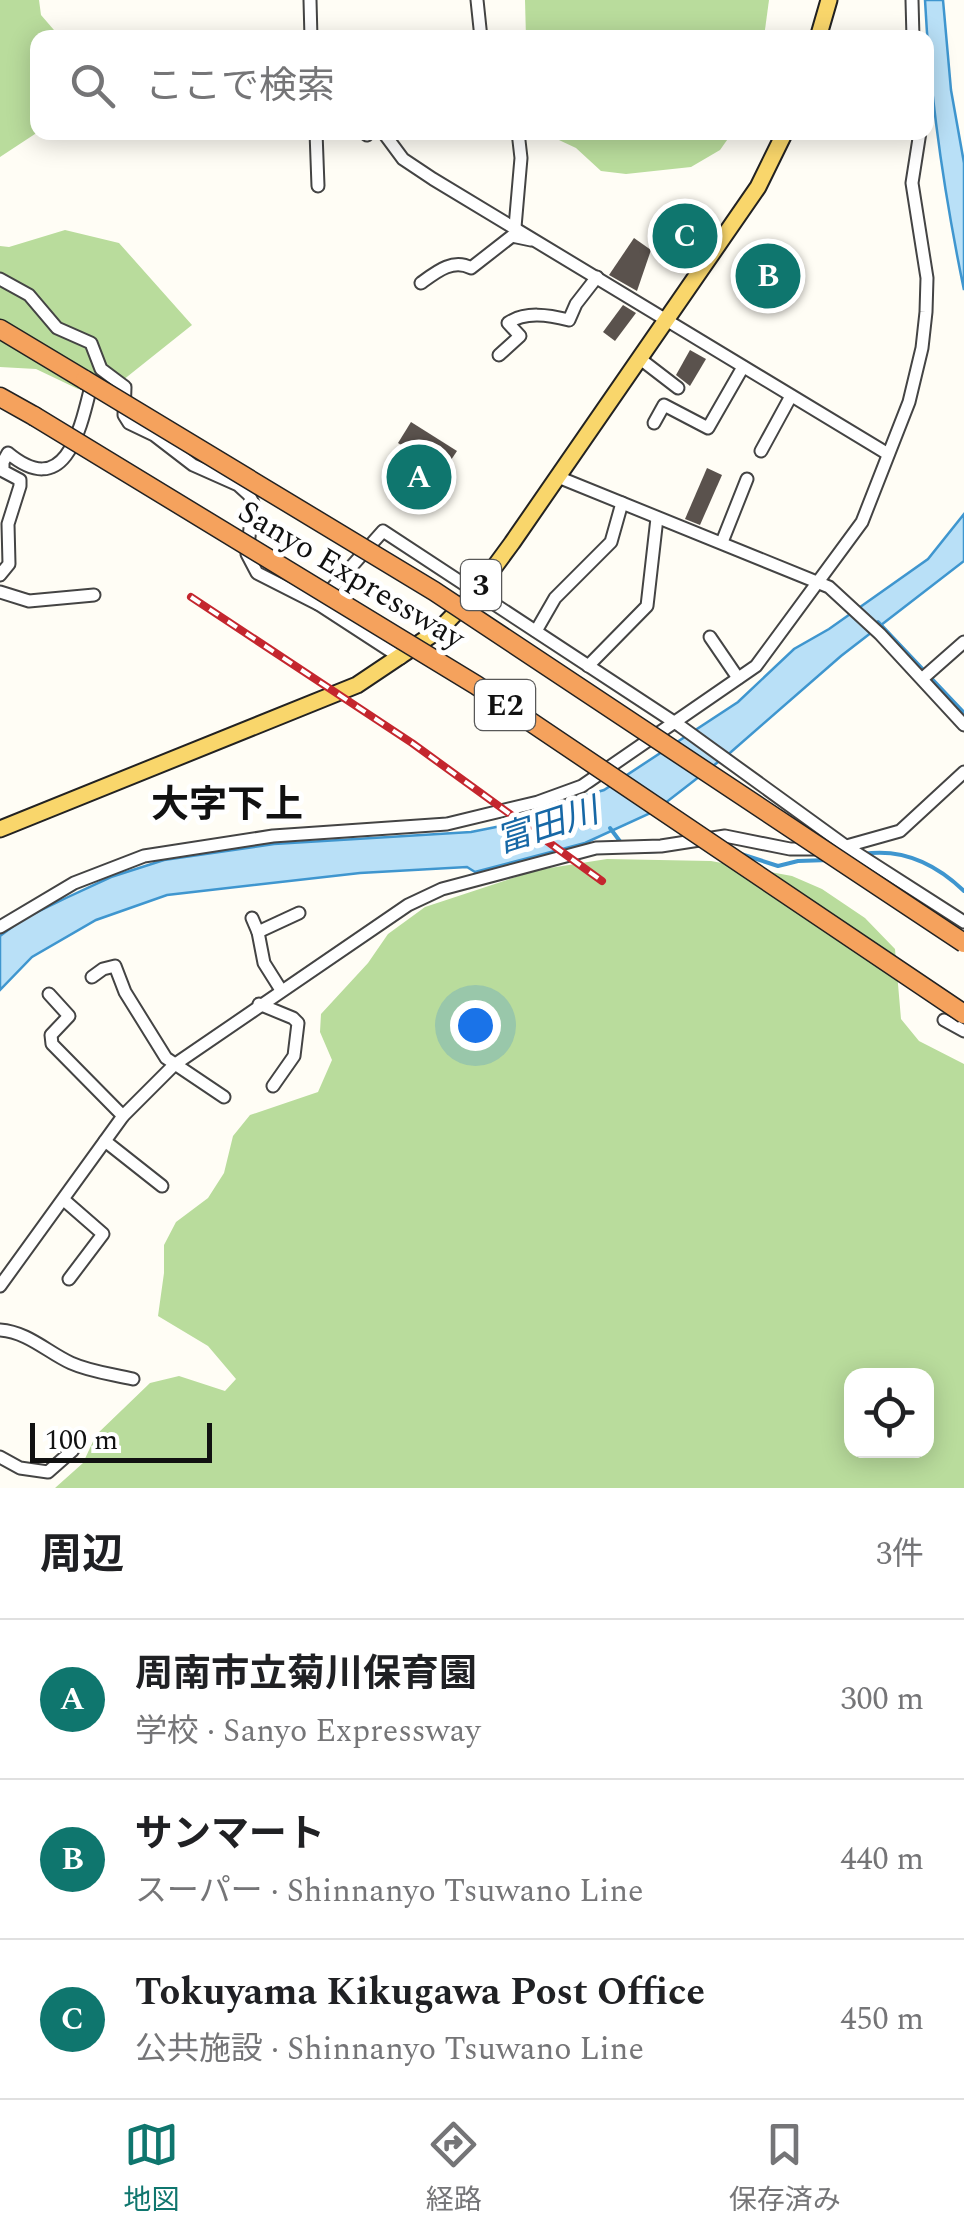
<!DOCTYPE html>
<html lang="ja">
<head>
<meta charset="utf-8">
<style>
  body { margin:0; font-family:Spectral,"Noto Sans JP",serif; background:#f2f2f2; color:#202124 }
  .controls { position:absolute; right:30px; bottom:30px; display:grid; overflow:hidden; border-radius:20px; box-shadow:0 5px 25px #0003 }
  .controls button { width:90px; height:90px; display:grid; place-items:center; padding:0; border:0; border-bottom:2px solid #e0e0e0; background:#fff; color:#202124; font:50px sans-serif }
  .scale { position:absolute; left:30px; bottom:25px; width:182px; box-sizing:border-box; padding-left:10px; border:5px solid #111; border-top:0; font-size:28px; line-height:35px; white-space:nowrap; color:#111; -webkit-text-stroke:8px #fff; paint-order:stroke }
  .you { position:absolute; left:475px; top:1025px; width:35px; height:35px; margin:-25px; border:8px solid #fff; border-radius:50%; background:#1a73e8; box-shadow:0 0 0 15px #1a73e833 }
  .badge { display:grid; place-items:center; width:65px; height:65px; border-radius:50%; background:#0f766e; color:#fff; font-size:32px; font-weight:700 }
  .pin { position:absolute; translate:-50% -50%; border:5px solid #fff; box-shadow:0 2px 10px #0006 }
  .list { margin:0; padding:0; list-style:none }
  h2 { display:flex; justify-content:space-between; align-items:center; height:130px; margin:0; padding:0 40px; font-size:42px }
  h2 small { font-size:32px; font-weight:400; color:#757577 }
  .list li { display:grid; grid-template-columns:65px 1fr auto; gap:30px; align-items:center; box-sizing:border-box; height:160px; padding:0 40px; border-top:2px solid #e0e0e0 }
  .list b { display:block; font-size:38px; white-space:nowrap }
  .list p { margin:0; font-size:32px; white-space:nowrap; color:#757577 }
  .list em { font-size:32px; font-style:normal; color:#757577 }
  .icon { flex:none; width:55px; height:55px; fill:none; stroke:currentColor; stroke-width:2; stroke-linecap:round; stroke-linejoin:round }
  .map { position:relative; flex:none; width:964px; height:1488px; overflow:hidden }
  .search { position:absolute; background:#fff; box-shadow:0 5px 25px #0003; left:30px; right:30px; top:30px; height:110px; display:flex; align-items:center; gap:25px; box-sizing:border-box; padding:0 35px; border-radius:20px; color:#757577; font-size:38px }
  .sheet { height:610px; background:#fff }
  nav { display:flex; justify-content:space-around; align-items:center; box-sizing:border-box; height:140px; border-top:2px solid #e0e0e0; background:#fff; font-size:28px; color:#757577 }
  nav a { display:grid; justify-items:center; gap:5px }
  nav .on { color:#0f766e }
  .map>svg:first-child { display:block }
  .forest { fill:#b9dc9c; fill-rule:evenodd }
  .water { fill:#b9e0f7; stroke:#3f96cf; stroke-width:2.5 }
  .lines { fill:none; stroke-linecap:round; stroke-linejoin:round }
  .stream { stroke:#3f96cf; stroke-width:4 }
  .building { fill:#5a524d }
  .minor-casing { stroke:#444; stroke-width:15 }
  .major-casing { stroke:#222; stroke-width:19 }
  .highway-casing { stroke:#222; stroke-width:21 }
  .minor { stroke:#fff; stroke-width:11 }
  .major { stroke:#f9d66b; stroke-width:15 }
  .highway { stroke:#f5a25d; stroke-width:18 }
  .rail-casing { stroke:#c4262e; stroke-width:8 }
  .rail { stroke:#fff; stroke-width:4; stroke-dasharray:11; stroke-linecap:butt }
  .highway-bridge-casing { stroke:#222; stroke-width:21; stroke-linecap:butt }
  .highway-bridge { stroke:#f5a25d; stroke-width:18 }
  .labels { text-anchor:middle; stroke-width:10; stroke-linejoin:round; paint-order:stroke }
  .shield { fill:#fff; stroke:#585858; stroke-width:2.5 }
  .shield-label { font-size:30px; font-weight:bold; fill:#111 }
  .street-label { font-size:32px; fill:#111; stroke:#fff }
  .water-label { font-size:35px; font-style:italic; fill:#1768a6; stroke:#fff }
  .quarter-label { font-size:38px; font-weight:bold; fill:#111; stroke:#fff }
</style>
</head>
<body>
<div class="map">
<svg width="964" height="1488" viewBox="0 0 964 1488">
  <rect width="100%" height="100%" fill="#fffdf5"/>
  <!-- forest -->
  <g class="forest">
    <path d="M0,0H39L41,15L60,37L38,38V132L0,157Z"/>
    <path d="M525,0H769L764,37L526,38Z"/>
    <path d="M544,133H732L720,150L691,167L626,174L601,171L576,148Z"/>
    <path d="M65,230L119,243L192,325L108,392L78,389L36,369L0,367V246L9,247Z"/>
    <path d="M607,859L711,861L792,876L822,889L865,918L895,949L901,1019L919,1041L964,1064V1488H55L83,1463L96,1435L150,1383L179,1376L225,1391L236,1379L208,1346L158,1316L164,1273V1245L176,1222L208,1198L224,1173L233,1136L250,1115L318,1092L332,1060L320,1032L321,1014L368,963L388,934L425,907L537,870ZM852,1376H926V1450H852Z"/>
  </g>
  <!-- water -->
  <g class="water">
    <path d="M925,0H943L951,90L964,163V290C944,193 930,99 925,0Z"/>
    <path d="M964,514V561L841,656L731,752L655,811L585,843L475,872L467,867L360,873L167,895L96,920L32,957L0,990V936L23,919L66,898L111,877L164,860L274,844L471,832L506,825L542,808L604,790L738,702L794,649L829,629L928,559Z"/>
  </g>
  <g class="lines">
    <!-- stream -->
    <g class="stream">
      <path d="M878,622L964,713"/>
      <path d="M610,828L622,844"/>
      <path d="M638,852L658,851"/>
      <path d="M741,854L778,866L798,861L829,860"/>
      <path d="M863,854C902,848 936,864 964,891"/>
    </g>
  </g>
  <!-- building -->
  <g class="building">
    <path d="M688,213L704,224L682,258L665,247Z"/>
    <path d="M634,238L651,250L637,291L609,275Z"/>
    <path d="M763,246L797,265L774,306L740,288Z"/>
    <path d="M623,305L636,313L615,341L603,332Z"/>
    <path d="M690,350L706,359L690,386L676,375Z"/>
    <path d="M411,422L457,451L443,472L398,443Z"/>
    <path d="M707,468L722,475L700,525L685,519Z"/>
  </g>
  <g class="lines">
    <!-- minor casing -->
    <g class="minor-casing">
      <g id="minor">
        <path d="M310,0L311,38"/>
        <path d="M477,0L481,38"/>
        <path d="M912,0L913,38"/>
        <path d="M316,132L318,186"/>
        <path d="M363,132L367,135"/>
        <path d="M383,132L403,159L433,179L888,454"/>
        <path d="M515,227L521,158L518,132"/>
        <path d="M0,279L29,295L57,328L91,343L101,369L125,387L124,415L129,423L154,435L193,465L238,485L249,495L253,503L247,554L257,573L318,604L383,531L680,726L847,847L964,922"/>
        <path d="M421,283C436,272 453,258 471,268L512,236L531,240"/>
        <path d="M499,355L520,336L508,323C525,311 549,315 569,320L576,304L597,277"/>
        <path d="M639,358L678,388"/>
        <path d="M654,423L664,405L708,428L743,367"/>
        <path d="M761,451L791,396"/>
        <path d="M558,477L829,587L880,634L964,725"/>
        <path d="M722,542L747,479"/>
        <path d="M0,575L9,564L8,524L20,486V480L3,471V462L8,453C67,502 81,426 92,382"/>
        <path d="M0,592L29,601L94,595"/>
        <path d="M318,604L401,658"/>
        <path d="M536,631L555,598L611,542L622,503"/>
        <path d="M710,637L738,678"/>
        <path d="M588,666L647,606L657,518"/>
        <path d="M923,678L964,642"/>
        <path d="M843,847L900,831L964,772"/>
        <path d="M252,918L258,932L299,913"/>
        <path d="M0,927L74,883L144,856L273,836L447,824L538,802L582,786L756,666L862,522L909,402L922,348L926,312L927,278L912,183L920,132"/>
        <path d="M258,932L264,963L281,990"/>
        <path d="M92,977L103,969L115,966L125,992L166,1058L224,1097"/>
        <path d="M49,994L69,1016L51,1035L52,1044L123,1116"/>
        <path d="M259,1004L293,1018L298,1023L294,1056L273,1086"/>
        <path d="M944,1020L964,1031"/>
        <path d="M105,1141L162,1186"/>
        <path d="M64,1200L103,1234L69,1279"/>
        <path d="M0,1286L123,1116L174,1065L408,905L442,889L596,848L661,846L725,836L790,849H820"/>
        <path d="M0,1330C28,1332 47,1352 71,1363C91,1372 112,1374 133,1379"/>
        <path d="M0,1457L20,1468L48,1472L73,1450"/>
      </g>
    </g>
    <!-- major casing -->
    <g class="major-casing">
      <g id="major">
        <path d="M818,38L829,0"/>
        <path d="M0,829L357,685L439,630L476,592L512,543L758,187L785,132"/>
      </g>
    </g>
    <!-- highway casing -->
    <g class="highway-casing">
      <g id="highway">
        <path d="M0,329L85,380"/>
        <path d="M0,397L34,416"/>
      </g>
    </g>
    <!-- minor -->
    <use href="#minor" class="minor"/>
    <!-- major -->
    <use href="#major" class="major"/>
    <!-- highway -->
    <use href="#highway" class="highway"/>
    <!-- rail casing -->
    <g class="rail-casing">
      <path id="rail" d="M191,597L412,743L602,881"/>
    </g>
    <!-- rail -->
    <use href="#rail" class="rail"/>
    <!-- highway-bridge casing -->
    <g class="highway-bridge-casing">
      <g id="highway-bridge">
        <path d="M85,380L434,591L964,943"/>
        <path d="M34,416L476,685L964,1014"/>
      </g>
    </g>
    <!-- highway-bridge -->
    <use href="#highway-bridge" class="highway-bridge"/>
  </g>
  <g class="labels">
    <!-- shield labels -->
    <g class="shield">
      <rect x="461" y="560" width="40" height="50" rx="8"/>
      <rect x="475" y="680" width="60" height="50" rx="8"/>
    </g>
    <g class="shield-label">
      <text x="481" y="595">3</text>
      <text x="505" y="715">E2</text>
    </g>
    <!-- street labels -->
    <g class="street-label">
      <text transform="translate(352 574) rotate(31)" y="11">Sanyo Expressway</text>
    </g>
    <!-- water labels -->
    <g class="water-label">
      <text transform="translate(547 825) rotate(-18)" y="12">富田川</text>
    </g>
    <!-- quarter labels -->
    <g class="quarter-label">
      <text x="227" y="817">大字下上</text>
    </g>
  </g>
</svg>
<div class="controls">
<button><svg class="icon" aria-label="locate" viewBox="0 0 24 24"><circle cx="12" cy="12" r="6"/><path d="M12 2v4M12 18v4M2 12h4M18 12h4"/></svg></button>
</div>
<div class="scale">100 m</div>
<div class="you"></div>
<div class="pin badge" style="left:419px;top:477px">A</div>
<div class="pin badge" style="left:768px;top:276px">B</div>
<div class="pin badge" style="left:685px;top:236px">C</div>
<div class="search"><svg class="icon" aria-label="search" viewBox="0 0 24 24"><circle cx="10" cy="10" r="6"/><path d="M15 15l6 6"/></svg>ここで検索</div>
</div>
<section class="sheet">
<h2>周辺<small>3件</small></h2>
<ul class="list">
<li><span class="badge">A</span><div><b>周南市立菊川保育園</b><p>学校 · Sanyo Expressway</p></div><em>300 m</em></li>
<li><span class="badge">B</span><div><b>サンマート</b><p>スーパー · Shinnanyo Tsuwano Line</p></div><em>440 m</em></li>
<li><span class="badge">C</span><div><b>Tokuyama Kikugawa Post Office</b><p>公共施設 · Shinnanyo Tsuwano Line</p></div><em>450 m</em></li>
</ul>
</section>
<nav>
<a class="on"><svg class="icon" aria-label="map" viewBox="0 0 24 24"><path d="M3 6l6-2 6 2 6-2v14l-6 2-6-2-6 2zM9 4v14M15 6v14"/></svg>地図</a>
<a><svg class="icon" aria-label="directions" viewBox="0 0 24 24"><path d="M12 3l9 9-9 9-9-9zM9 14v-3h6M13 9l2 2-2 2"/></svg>経路</a>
<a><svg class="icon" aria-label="saved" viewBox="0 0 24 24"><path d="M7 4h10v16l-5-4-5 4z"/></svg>保存済み</a>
</nav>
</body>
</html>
